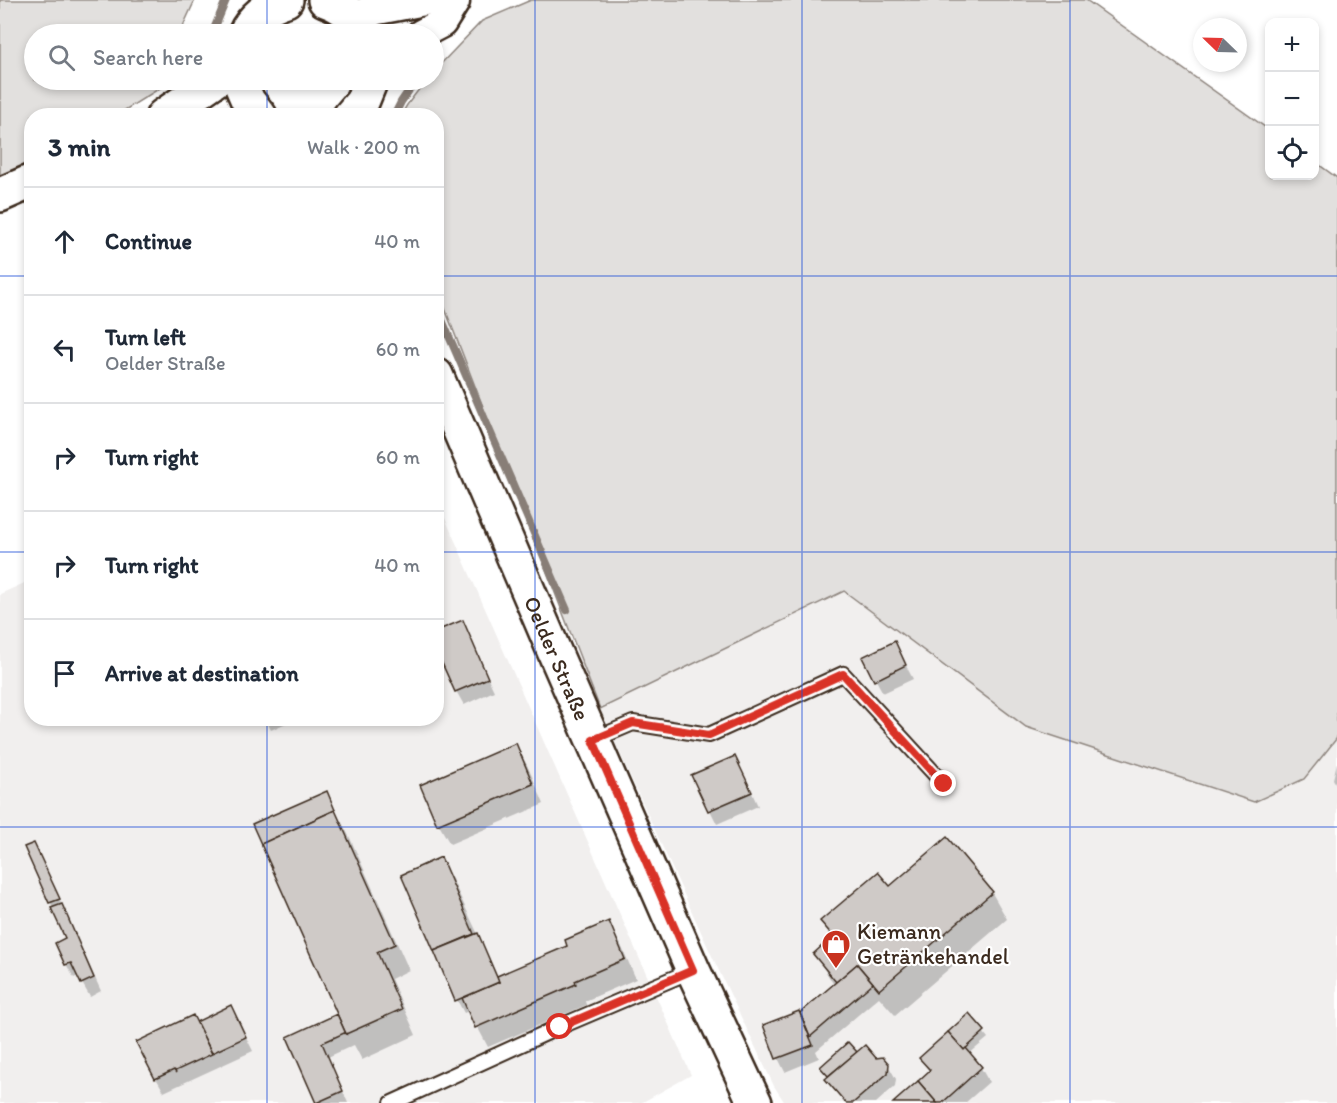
<!DOCTYPE html>
<html lang="en">
<head>
<meta charset="utf-8">
<style>
  body { margin:0; font-family:Itim,sans-serif; background:#f6f6f7; color:#1f2937 }
  .controls { position:absolute; right:18px; top:18px; display:grid; overflow:hidden; border-radius:12px; box-shadow:0 3px 9px #0003 }
  .controls button { width:54px; height:54px; display:grid; place-items:center; padding:0; border:0; border-bottom:2px solid #e0e1e3; background:#fff; color:#1f2937; font:30px sans-serif }
  .compass { position:absolute; left:1193px; top:18px; width:54px; height:54px; border-radius:50%; background:#fff; box-shadow:0 3px 9px #0003; rotate:293deg }
  .stop { position:absolute; width:18px; height:18px; margin:-14px; border:4px solid #d93025; border-radius:50%; background:#fff }
  .stop.end { background:#d93025; border-color:#fff; box-shadow:0 2px 6px #0008 }
  .list { margin:0; padding:0; list-style:none }
  h2 { display:flex; justify-content:space-between; align-items:center; height:78px; margin:0; padding:0 24px; font-size:26px }
  h2 small { font-size:20px; font-weight:400; color:#747a83 }
  .list li { display:grid; grid-template-columns:39px 1fr auto; gap:18px; align-items:center; box-sizing:border-box; height:108px; padding:0 24px; border-top:2px solid #e0e1e3 }
  .list b { display:block; font-size:22px; white-space:nowrap }
  .list p { margin:0; font-size:20px; white-space:nowrap; color:#747a83 }
  .list em { font-size:20px; font-style:normal; color:#747a83 }
  .icon { flex:none; width:33px; height:33px; fill:none; stroke:currentColor; stroke-width:2; stroke-linecap:round; stroke-linejoin:round }
  .map { position:relative; flex:none; width:1337px; height:1103px; overflow:hidden }
  .search { position:absolute; background:#fff; box-shadow:0 3px 9px #0003; left:24px; top:24px; width:420px; height:66px; display:flex; align-items:center; gap:15px; box-sizing:border-box; padding:0 21px; border-radius:33px; color:#747a83; font-size:22px }
  .panel { position:absolute; background:#fff; box-shadow:0 3px 9px #0003; left:24px; top:108px; width:420px; height:618px; border-radius:24px }
  .map>svg:first-child { display:block }
  .built { fill:#f1efee }
  .green { fill:#e2e0de; stroke:#8e857e; stroke-width:1.5 }
  .shadow { fill:#0003 }
  .lines { fill:none; stroke-linecap:round; stroke-linejoin:round }
  .stream { stroke:#887e77; stroke-width:8 }
  .building { fill:#cfcac7; stroke:#3b2a1e; stroke-width:1.5 }
  .service-casing { stroke:#3b2a1e; stroke-width:18 }
  .minor-casing { stroke:#3b2a1e; stroke-width:33 }
  .tertiary-casing { stroke:#3b2a1e; stroke-width:38 }
  .primary-casing { stroke:#3b2a1e; stroke-width:38 }
  .service { stroke:#fff; stroke-width:14 }
  .minor { stroke:#fff; stroke-width:28 }
  .tertiary { stroke:#fff; stroke-width:33 }
  .primary { stroke:#fff; stroke-width:33 }
  .route { stroke:#d93025; stroke-width:8 }
  .grid { fill:none; stroke:#1d4ed8; stroke-width:1.5; stroke-opacity:0.55 }
  .labels { text-anchor:middle; stroke-width:4.5; stroke-linejoin:round; paint-order:stroke }
  .street-label { font-size:22px; fill:#3b2a1e; stroke:#fff }
  .poi-label { font-size:22px; fill:#3b2a1e; stroke:#fff; text-anchor:start }
</style>
</head>
<body>
<div class="map">
<svg width="1337" height="1103" viewBox="0 0 1337 1103">
  <rect width="100%" height="100%" fill="#fff"/>
  <filter id="ink" filterUnits="userSpaceOnUse"><feTurbulence type="fractalNoise" baseFrequency=".0167" numOctaves="2"/><feDisplacementMap in="SourceGraphic" scale="12" xChannelSelector="R" yChannelSelector="G"/><feConvolveMatrix kernelMatrix="1 2 1 2 8 2 1 2 1" color-interpolation-filters="sRGB"/></filter>
  <g filter="url(#ink)">
    <!-- built -->
    <g class="built">
      <path d="M437,500L691,1075L641,1103H0V594L31,580L32,718H436Z"/>
      <path d="M844,590L1026,727L1254,802L1304,779L1337,738V1103H785L774,1086L711,954L600,709Z"/>
    </g>
    <!-- green -->
    <g class="green">
      <path d="M0,0H195L184,24L182,34H34V80H173L117,115L32,116L31,162L0,176Z"/>
      <path d="M531,0H1086L1269,130L1270,176H1314L1315,162L1337,178V738L1304,779L1254,802L1026,727L844,591L600,709L437,288L436,116L401,115L407,105L426,80H434V71L482,21Z"/>
    </g>
    <!-- shadow -->
    <g class="shadow">
      <path d="M462,622L494,691L464,705L456,691Z"/>
      <path d="M894,643L913,679L883,693L876,680Z"/>
      <path d="M265,718H297L271,730Z"/>
      <path d="M515,745L527,765L544,804L450,844L439,825L422,786Z"/>
      <path d="M1337,763V786L1333,779Z"/>
      <path d="M742,771L758,806L717,824L693,776Z"/>
      <path d="M326,793L350,838L409,970L391,979L416,1035L362,1060L354,1045L328,1057L348,1103H318L289,1037L342,1022Z"/>
      <path d="M947,839L992,893L1007,919L895,1015L879,997L816,1051L819,1058L785,1072L778,1058L800,1015L834,985L815,954L832,939L822,921L890,888Z"/>
      <path d="M26,848L37,851L101,991L90,997L78,976L74,978L66,964L67,939Z"/>
      <path d="M441,859L452,879L498,977L569,946L608,923L620,943L636,979L585,1001L586,1005L488,1047L469,1011L464,1013L457,1000L403,875Z"/>
      <path d="M969,1015L988,1038L969,1054L981,1068L989,1082L965,1103H895L930,1073L921,1058Z"/>
      <path d="M238,1021L253,1051L164,1092L156,1078L196,1024Z"/>
      <path d="M856,1054L888,1065L896,1079L895,1086L876,1103H844L827,1079L829,1077L826,1073Z"/>
    </g>
    <g class="lines">
      <!-- stream -->
      <g class="stream">
        <path d="M212,34L226,0"/>
        <path d="M394,116L401,102L416,80"/>
        <path d="M436,306L567,610"/>
      </g>
    </g>
    <!-- building -->
    <g class="building">
      <path d="M463,620L488,678L455,692L436,650V631Z"/>
      <path d="M895,641L906,665L874,681L862,657Z"/>
      <path d="M516,743L533,784L437,825L420,785Z"/>
      <path d="M735,756L752,792L708,811L691,775Z"/>
      <path d="M327,791L335,810L261,844L252,824Z"/>
      <path d="M335,810L395,944L377,952L402,1009L346,1034L261,844Z"/>
      <path d="M947,837L993,892L879,990L857,964L836,982L813,954L833,936L820,921L878,872L890,886Z"/>
      <path d="M34,843L60,899L49,903L24,847Z"/>
      <path d="M441,857L474,934L434,951L401,875Z"/>
      <path d="M62,904L94,978L81,984L71,963L65,965L55,943L65,938L51,908Z"/>
      <path d="M609,921L625,959L575,981L576,984L475,1028L462,998L499,982L497,976L567,946L565,940Z"/>
      <path d="M478,933L499,982L455,1001L434,951Z"/>
      <path d="M857,964L873,983L810,1037L800,1013Z"/>
      <path d="M231,1005L246,1037L212,1053L196,1022Z"/>
      <path d="M799,1011L813,1045L776,1059L763,1025Z"/>
      <path d="M969,1013L985,1031L964,1050L948,1032Z"/>
      <path d="M337,1014L346,1034L344,1033L322,1043L343,1091L316,1103L287,1037Z"/>
      <path d="M193,1015L212,1054L175,1071L176,1073L174,1070L155,1079L136,1042Z"/>
      <path d="M948,1032L964,1050L966,1048L982,1067L942,1103H937L918,1081L930,1070L919,1058Z"/>
      <path d="M848,1042L857,1052L828,1076L820,1067Z"/>
      <path d="M865,1045L876,1058L883,1057L889,1064L888,1073L853,1103H846L825,1079Z"/>
      <path d="M918,1081L937,1103H893Z"/>
    </g>
    <g class="lines">
      <!-- service casing -->
      <g class="service-casing">
        <g id="service">
          <path d="M593,740L633,723L709,735L843,674L944,784"/>
          <path d="M392,1103L559,1027L693,970"/>
        </g>
      </g>
      <!-- minor casing -->
      <g class="minor-casing">
        <g id="minor">
          <path d="M352,15L430,0"/>
          <path d="M421,34L442,23L455,2L438,0"/>
        </g>
      </g>
      <!-- tertiary casing -->
      <g class="tertiary-casing">
        <g id="tertiary">
          <path d="M325,0C342,6 358,18 365,34"/>
          <path d="M245,34C252,18 268,5 286,0"/>
          <path d="M239,80L248,101L260,116"/>
          <path d="M350,116L362,102L371,80"/>
          <path id="s1" d="M436,375L554,651L693,970L755,1103"/>
        </g>
      </g>
      <!-- primary casing -->
      <g class="primary-casing">
        <g id="primary">
          <path d="M163,116L215,80"/>
          <path d="M0,195L32,181"/>
        </g>
      </g>
      <!-- service -->
      <use href="#service" class="service"/>
      <!-- minor -->
      <use href="#minor" class="minor"/>
      <!-- tertiary -->
      <use href="#tertiary" class="tertiary"/>
      <!-- primary -->
      <use href="#primary" class="primary"/>
    </g>
  </g>
  <g class="lines" filter="url(#ink)">
    <!-- route -->
    <path class="route" d="M560,1027L693,970L593,740L633,723L709,735L843,674L944,784"/>
  </g>
  <!-- grid -->
  <path class="grid" d="M267,0V34M535,0V1103M802,0V1103M1070,0V1103M267,80V116M0,276H32M436,276H1337M0,552H32M436,552H1337M267,718V1103M0,827H1337"/>
  <!-- icons -->
  <defs>
    <g id="shop-pin" transform="scale(1.5)"><path d="M0 17L-7.5 6A9.5 9.5 0 1 1 7.5 6Z" fill="#c8321e" stroke="#fff"/><path d="M-5-2.5h2.3a2.7 3.5 0 0 1 5.4 0H5L5.5 6h-11ZM-1.5-2.5h3a1.5 2.3 0 0 0-3 0Z" fill="#fff"/></g>
  </defs>
  <g fill-rule="evenodd">
    <use href="#shop-pin" x="836" y="944"/>
  </g>
  <g class="labels">
    <!-- street labels -->
    <g class="street-label">
      <text dy="8" stroke="none"><textPath href="#s1" startOffset="308">Oelder Straße</textPath></text>
    </g>
    <!-- poi labels -->
    <g class="poi-label">
      <text x="857" y="939">Kiemann<tspan x="857" dy="25">Getränkehandel</tspan></text>
    </g>
  </g>
</svg>
<div class="controls">
<button>+</button>
<button>−</button>
<button><svg class="icon" aria-label="locate" viewBox="0 0 24 24"><circle cx="12" cy="12" r="6"/><path d="M12 2v4M12 18v4M2 12h4M18 12h4"/></svg></button>
</div>
<svg class="compass" viewBox="-18 -18 36 36"><path d="M0-13l5 13h-10z" fill="#e53935"/><path d="M0 13l5-13h-10z" fill="#747a83"/></svg>
<div class="stop" style="left:560px;top:1027px"></div>
<div class="stop end" style="left:944px;top:784px"></div>
<div class="search"><svg class="icon" aria-label="search" viewBox="0 0 24 24"><circle cx="10" cy="10" r="6"/><path d="M15 15l6 6"/></svg>Search here</div>
<section class="panel">
<h2>3 min<small>Walk · 200 m</small></h2>
<ul class="list">
<li><svg class="icon" aria-label="ahead" viewBox="0 0 24 24"><path d="M12 20V5M6 11l6-6 6 6"/></svg><div><b>Continue</b></div><em>40 m</em></li>
<li><svg class="icon" aria-label="left" viewBox="0 0 24 24"><path d="M17 20v-9H6M10 6l-5 5 5 5"/></svg><div><b>Turn left</b><p>Oelder Straße</p></div><em>60 m</em></li>
<li><svg class="icon" aria-label="right" viewBox="0 0 24 24"><path d="M7 20v-9h11M14 6l5 5-5 5"/></svg><div><b>Turn right</b></div><em>60 m</em></li>
<li><svg class="icon" aria-label="right" viewBox="0 0 24 24"><path d="M7 20v-9h11M14 6l5 5-5 5"/></svg><div><b>Turn right</b></div><em>40 m</em></li>
<li><svg class="icon" aria-label="arrive" viewBox="0 0 24 24"><path d="M6 21V4h12l-3 4 3 4H6"/></svg><div><b>Arrive at destination</b></div></li>
</ul>
</section>
</div>
</body>
</html>
